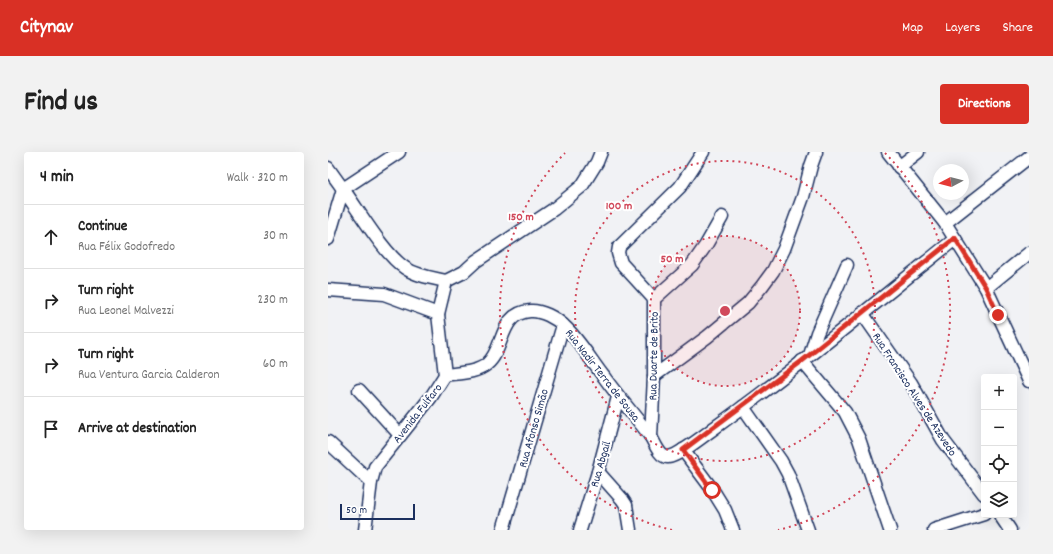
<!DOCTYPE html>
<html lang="en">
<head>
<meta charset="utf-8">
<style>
  body { margin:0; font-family:Dekko,sans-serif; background:#f2f2f2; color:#222 }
  .controls { position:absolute; right:12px; bottom:12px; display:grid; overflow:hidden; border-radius:4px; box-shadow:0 4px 16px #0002 }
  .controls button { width:36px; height:36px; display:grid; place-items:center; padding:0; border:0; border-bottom:1px solid #e0e0e0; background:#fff; color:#222; font:20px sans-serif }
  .compass { position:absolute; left:605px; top:12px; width:36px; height:36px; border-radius:50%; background:#fff; box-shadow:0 4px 16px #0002; rotate:263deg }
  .scale { position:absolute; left:12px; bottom:10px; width:75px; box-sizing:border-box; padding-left:4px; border:2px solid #1b2f5e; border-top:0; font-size:11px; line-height:14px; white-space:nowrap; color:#1b2f5e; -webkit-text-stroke:3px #fff; paint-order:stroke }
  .stop { position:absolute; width:12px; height:12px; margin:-9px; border:3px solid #d93025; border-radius:50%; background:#fff }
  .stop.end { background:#d93025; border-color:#fff; box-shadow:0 1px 4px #0008 }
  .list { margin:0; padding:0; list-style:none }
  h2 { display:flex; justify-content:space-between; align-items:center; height:52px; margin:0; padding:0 16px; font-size:17px }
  h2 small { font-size:13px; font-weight:400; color:#767676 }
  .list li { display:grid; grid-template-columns:26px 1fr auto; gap:12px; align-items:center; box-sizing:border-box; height:64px; padding:0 16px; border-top:1px solid #e0e0e0 }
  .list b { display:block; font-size:15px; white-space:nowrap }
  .list p { margin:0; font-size:13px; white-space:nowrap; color:#767676 }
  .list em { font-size:13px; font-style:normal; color:#767676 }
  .icon { flex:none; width:22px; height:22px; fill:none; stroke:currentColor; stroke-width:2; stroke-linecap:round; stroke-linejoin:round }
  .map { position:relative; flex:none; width:701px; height:378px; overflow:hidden; border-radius:4px }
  header { display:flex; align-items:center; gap:24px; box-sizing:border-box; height:56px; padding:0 20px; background:#d93025; color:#fff }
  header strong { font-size:19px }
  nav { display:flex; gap:22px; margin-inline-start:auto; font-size:14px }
  .intro { display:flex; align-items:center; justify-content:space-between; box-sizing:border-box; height:96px; padding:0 24px }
  h1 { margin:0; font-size:28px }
  .button { padding:10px 18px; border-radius:4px; background:#d93025; color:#fff; font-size:14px; font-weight:700 }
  main { display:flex; gap:24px; padding:0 24px }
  aside { flex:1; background:#fff; border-radius:4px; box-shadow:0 4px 16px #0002 }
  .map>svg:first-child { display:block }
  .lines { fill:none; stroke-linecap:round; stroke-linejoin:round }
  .minor-casing { stroke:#1b2f5e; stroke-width:15 }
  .minor { stroke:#fff; stroke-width:12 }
  .route { stroke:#d93025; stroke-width:5 }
  .ring { fill:none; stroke:#d1495b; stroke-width:2; stroke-dasharray:2 4 }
  .labels { text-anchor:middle; stroke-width:4; stroke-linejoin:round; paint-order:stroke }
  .street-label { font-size:12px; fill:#1b2f5e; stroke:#fff }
  .centre { fill:#d1495b; stroke:#fff; stroke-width:2 }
  .ring-label { font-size:12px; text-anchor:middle; font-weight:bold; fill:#d1495b; stroke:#fff; stroke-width:4; stroke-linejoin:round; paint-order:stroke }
</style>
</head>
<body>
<header>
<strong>Citynav</strong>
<nav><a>Map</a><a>Layers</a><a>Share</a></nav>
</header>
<div class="intro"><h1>Find us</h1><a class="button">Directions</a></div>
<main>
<aside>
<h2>4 min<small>Walk · 320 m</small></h2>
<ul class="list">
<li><svg class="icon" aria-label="ahead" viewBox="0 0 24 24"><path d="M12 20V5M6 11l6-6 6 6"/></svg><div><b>Continue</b><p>Rua Félix Godofredo</p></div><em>30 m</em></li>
<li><svg class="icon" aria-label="right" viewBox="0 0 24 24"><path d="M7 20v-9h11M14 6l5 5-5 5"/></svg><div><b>Turn right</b><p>Rua Leonel Malvezzi</p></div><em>230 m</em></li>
<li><svg class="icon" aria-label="right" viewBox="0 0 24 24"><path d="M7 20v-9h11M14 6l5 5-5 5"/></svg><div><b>Turn right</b><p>Rua Ventura Garcia Calderon</p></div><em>60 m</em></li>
<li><svg class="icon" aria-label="arrive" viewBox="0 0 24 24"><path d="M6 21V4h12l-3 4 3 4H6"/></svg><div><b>Arrive at destination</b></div></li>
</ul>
</aside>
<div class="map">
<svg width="701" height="378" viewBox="0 0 701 378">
  <rect width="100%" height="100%" fill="#f1f2f5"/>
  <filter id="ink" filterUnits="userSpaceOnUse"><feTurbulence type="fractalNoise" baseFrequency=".025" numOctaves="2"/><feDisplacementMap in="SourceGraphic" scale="8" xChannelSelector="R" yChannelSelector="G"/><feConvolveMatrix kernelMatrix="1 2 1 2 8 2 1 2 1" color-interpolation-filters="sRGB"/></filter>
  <g filter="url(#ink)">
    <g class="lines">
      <!-- minor casing -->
      <g class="minor-casing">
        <g id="minor">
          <path d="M560,0L617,71L658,136L701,229"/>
          <path d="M571,15L590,0"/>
          <path d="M0,16L15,37L71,0"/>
          <path d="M15,37C31,59 56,102 77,116C89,124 105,126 118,129"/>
          <path d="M617,71L701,5"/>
          <path d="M0,87L15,37"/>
          <path d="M658,136L701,101"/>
          <path d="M0,138L56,142L110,162"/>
          <path d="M326,147L364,113L378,93L394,65"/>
          <path d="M534,161L583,231L615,288L656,342"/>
          <path d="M482,203L489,181L519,113"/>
          <path d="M474,209L517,260L531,287L562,378"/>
          <path d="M117,223C130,221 149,221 159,212C177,197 171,161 202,159C213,158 228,166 236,174C250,186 264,210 276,225C291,246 308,265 323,285C326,290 332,306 340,305C351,304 379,281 389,274C471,215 548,150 627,87"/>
          <path d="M326,224L379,185L420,151L434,134L445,119L456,97L475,45L483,14L488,0"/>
          <path d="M31,238L72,283"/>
          <path d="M415,255L453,309L460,322L480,378"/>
          <path d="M323,285L326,224V147L293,111L290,101L291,95L352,35L375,0"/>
          <path d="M0,290L43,330"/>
          <path d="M355,298L384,337L397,358L405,378"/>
          <path d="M270,320L294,347L298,353L302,378"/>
          <path d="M672,363L682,378"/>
          <path d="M37,378L43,330L47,315L103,245L117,223L110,162L118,129L136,120L148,109L226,57L254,34L269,10L273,0"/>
          <path d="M175,378L235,173"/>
          <path d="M252,378L270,320L290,245"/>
          <path d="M606,378L656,362"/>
        </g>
      </g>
      <!-- minor -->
      <use href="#minor" class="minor"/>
    </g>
  </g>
  <g class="lines" filter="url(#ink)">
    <!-- route -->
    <path class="route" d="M384,338L355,298L474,209L627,86L658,136L670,163"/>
  </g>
  <!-- distance rings -->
  <circle cx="397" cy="159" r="75" fill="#d1495b" fill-opacity=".12"/>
  <g class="ring">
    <circle cx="397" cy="159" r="75"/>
    <circle cx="397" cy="159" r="150"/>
    <path d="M344 378A225 225 0 0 1 237 1M557 1A225 225 0 0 1 450 378"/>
  </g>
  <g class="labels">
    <!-- street labels -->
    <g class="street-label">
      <text transform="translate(325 204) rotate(-89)" y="4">Rua Duarte de Brito</text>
      <text transform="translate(275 223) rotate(52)" y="4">Rua Nadir Terra de Sousa</text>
      <text transform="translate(587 242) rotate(57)" y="4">Rua Francisco Alves de Azevedo</text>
      <text transform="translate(89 261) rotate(-52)" y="4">Avenida Fulfaro</text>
      <text transform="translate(205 276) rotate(-74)" y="4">Rua Afonso Simão</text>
      <text transform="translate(272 312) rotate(-74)" y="4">Rua Abgail</text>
    </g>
  </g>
  <circle cx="397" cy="159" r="6" class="centre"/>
  <g class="ring-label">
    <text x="291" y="57">100 m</text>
    <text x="193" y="68">150 m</text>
    <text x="344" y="110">50 m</text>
  </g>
</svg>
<div class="controls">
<button>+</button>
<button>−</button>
<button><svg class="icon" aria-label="locate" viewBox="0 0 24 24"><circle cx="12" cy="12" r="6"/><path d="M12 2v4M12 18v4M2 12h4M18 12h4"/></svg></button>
<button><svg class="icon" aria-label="layers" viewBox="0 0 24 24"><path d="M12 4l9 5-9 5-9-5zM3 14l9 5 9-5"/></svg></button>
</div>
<svg class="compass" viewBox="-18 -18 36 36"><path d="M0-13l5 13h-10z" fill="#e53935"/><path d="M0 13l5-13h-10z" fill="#767676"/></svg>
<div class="scale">50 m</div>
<div class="stop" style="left:384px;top:338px"></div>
<div class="stop end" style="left:670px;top:163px"></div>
</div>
</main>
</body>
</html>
